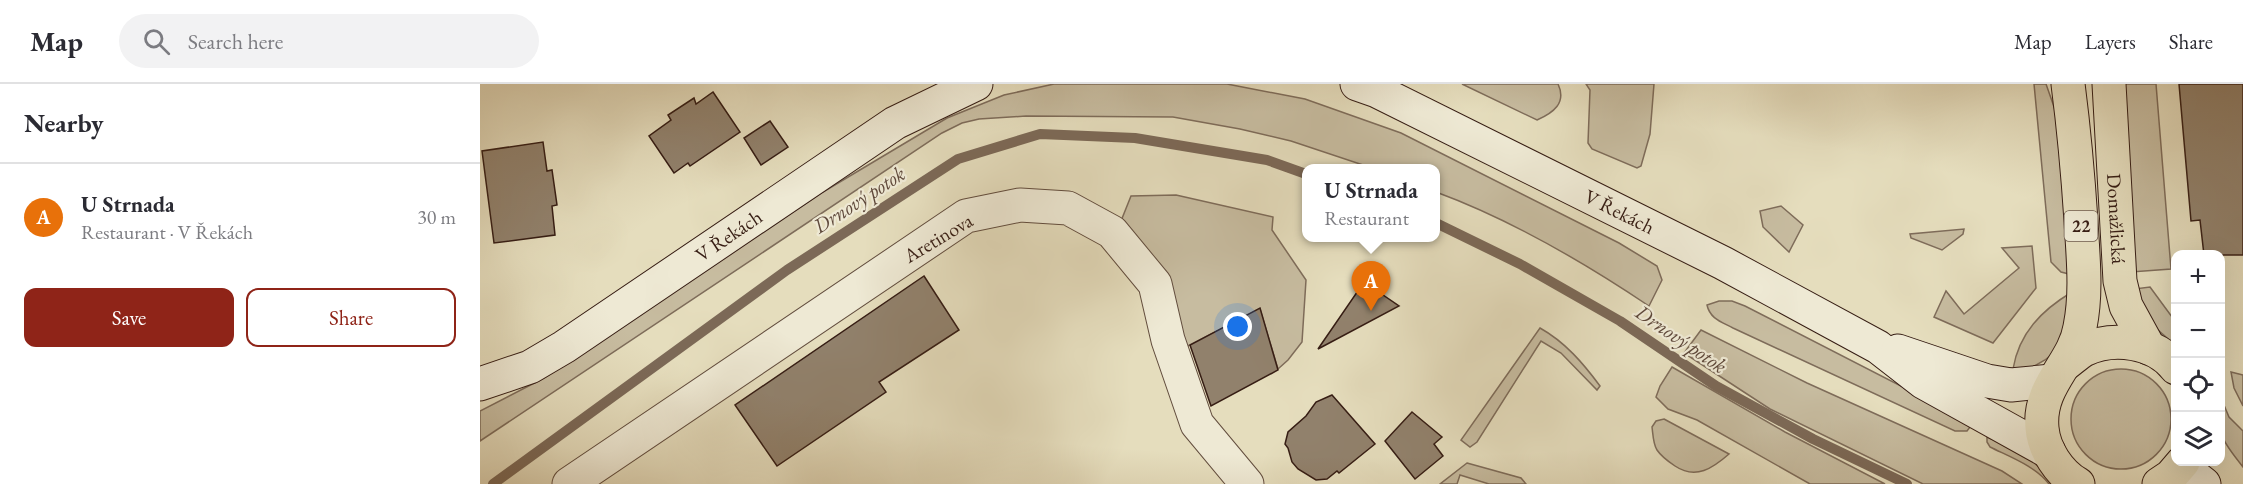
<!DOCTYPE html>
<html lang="en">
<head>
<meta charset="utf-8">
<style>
  body { margin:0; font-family:"EB Garamond",serif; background:#f2f2f3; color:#2b2b33 }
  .controls { position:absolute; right:18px; bottom:18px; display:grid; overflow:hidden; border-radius:12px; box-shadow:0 6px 24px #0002 }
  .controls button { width:54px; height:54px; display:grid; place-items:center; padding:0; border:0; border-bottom:2px solid #e1e1e2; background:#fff; color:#2b2b33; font:30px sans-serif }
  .you { position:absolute; left:758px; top:243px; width:21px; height:21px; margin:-15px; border:4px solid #fff; border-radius:50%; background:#1a73e8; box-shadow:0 0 0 9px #1a73e833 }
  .badge { display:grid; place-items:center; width:39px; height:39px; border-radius:50%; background:#8f2418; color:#fff; font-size:20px; font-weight:700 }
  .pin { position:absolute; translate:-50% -50px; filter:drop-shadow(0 2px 3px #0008) }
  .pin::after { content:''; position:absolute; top:32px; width:21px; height:18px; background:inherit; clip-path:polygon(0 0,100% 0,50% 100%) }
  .popup { position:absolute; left:822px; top:80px; width:138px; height:78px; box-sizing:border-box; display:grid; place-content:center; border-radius:12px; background:#fff; filter:drop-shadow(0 2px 4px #0005); font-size:20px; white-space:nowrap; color:#7c7c81 }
  .popup b { font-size:22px; color:#2b2b33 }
  .popup::after { content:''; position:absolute; left:50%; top:100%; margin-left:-12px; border:12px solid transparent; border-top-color:#fff }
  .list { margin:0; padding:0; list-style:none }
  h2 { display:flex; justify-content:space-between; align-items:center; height:78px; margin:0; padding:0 24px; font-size:26px }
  h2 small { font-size:20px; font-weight:400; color:#7c7c81 }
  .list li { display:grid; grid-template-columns:39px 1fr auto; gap:18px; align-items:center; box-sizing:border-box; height:108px; padding:0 24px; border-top:2px solid #e1e1e2 }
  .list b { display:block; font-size:22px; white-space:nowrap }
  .list p { margin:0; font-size:20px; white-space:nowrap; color:#7c7c81 }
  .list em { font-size:20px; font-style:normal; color:#7c7c81 }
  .actions { display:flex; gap:12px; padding:18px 24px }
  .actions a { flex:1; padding:14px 0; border:2px solid #8f2418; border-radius:12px; text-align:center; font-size:21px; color:#8f2418 }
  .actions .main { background:#8f2418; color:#fff }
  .icon { flex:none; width:33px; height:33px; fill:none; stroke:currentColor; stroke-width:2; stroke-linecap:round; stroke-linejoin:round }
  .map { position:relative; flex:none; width:1763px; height:400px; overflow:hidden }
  header { display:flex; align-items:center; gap:36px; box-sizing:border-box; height:84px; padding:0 30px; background:#fff; border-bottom:2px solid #e1e1e2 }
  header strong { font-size:28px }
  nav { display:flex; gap:33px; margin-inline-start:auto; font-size:21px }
  .search { width:420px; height:54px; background:#f2f2f3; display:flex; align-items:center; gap:15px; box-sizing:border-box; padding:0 21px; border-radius:33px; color:#7c7c81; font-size:22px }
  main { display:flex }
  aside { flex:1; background:#fff }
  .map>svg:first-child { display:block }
  .green { fill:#c7bca0; stroke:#7e6c5a; stroke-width:1.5 }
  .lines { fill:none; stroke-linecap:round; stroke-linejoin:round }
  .stream { stroke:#7c6957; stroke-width:10 }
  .building { fill:#91816c; stroke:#361d14; stroke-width:1.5 }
  .street-casing { stroke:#624d3e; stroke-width:35 }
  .secondary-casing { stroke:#361d14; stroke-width:35 }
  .primary-casing { stroke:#361d14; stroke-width:35 }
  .street { stroke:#eee9d4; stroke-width:33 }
  .secondary { stroke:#eee9d4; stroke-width:33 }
  .primary { stroke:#e5ddbd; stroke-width:33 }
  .labels { text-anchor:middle; stroke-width:4.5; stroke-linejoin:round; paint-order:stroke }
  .shield { fill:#eee9d4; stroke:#6d5a4e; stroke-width:1.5 }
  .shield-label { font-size:18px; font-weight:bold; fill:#361d14 }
  .street-label { font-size:20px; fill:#361d14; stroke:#eee9d4 }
  .water-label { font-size:21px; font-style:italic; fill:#5f493b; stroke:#eee9d4 }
</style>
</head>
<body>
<header>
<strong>Map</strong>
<div class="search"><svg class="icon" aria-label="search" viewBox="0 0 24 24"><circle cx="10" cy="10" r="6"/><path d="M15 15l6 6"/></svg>Search here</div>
<nav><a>Map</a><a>Layers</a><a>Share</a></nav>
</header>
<main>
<aside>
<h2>Nearby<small></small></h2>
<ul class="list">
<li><span class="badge" style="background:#e8710a">A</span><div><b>U Strnada</b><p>Restaurant · V Řekách</p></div><em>30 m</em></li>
</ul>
<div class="actions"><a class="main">Save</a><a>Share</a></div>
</aside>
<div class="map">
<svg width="1763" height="400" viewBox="0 0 1763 400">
  <rect width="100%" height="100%" fill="#e5ddbd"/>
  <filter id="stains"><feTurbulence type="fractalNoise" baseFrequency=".00333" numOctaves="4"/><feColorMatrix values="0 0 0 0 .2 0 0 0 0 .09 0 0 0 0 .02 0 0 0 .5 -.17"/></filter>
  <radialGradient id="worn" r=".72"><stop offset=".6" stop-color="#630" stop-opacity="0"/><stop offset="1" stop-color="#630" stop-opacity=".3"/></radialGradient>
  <!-- green -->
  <g class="green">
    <path d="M574,0H747L825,15L921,49L1139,159L1177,182L1182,196L1169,222C1102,177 1032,136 956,108V85L892,84L811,57L760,45L693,33L546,32L499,35L482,39L462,49L0,357V327L64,294L343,108L467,34L524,11Z"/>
    <path d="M982,0H1078C1087,19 1073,29 1057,36Z"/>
    <path d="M1106,0H1174L1170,50L1161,82L1157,84L1112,65L1108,59L1110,6Z"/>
    <path d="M1554,0H1566L1586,57L1593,191L1581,188L1571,178Z"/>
    <path d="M1640,0H1676L1691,185L1651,188Z"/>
    <path d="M696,111L793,133L792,146L826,196L822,258L808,276L798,285L780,225L702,265L641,137L651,112Z"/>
    <path d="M1301,122L1323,141L1309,168L1283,143L1280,127Z"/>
    <path d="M1484,145L1483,150L1462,166L1431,154L1430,150Z"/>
    <path d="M1552,162L1556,204L1513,259L1454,233L1466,207L1484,230L1539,184L1522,164Z"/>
    <path d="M1670,203L1695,237V261L1669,238L1654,205Z"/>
    <path d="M1592,208V232L1576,267L1565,276L1549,285H1533C1539,249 1562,226 1592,208Z"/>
    <path d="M1239,217H1252L1265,222L1493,339L1487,347H1475L1253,244C1242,238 1230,235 1227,221Z"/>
    <path d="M1060,244C1085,258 1103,279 1120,302L1117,306L1081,269L1061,257L997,358L990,363L981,356Z"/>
    <path d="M1221,246L1327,299L1522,387L1542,400H1443L1290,325L1204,269Z"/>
    <path d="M1192,283L1305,348L1405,400H1330L1217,336L1188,325L1176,313L1180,302Z"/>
    <circle cx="1641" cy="335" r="50"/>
    <path d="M1751,288L1763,291V322L1754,304Z"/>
    <path d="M1741,314L1749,333L1763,347V383C1738,352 1740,353 1741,314Z"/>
    <path d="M1184,335L1249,370C1233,384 1216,396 1195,382C1189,378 1181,372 1177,366C1173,360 1173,350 1172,343L1176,337Z"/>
    <path d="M1507,353C1539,366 1552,373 1575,400H1569C1555,382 1530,373 1510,363L1507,358Z"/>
    <path d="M987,379L1041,394L1046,400H1009L980,391L977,400H960Z"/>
  </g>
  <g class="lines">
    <!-- stream -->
    <g class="stream">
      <path d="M956,139L1040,180L1140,237L1236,302L1333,355L1427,400"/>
      <path d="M13,400L307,186L478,75L560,50L655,54L787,76L826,90"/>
    </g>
  </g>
  <!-- building -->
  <g class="building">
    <path d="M1699,0H1763V171H1724L1720,136L1711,137Z"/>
    <path d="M233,8L260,48L210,82L208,79L194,89L169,52L191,36L188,31L214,14L216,20Z"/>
    <path d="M290,37L308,63L281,81L264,54Z"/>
    <path d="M63,58L67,87L72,86L77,121L72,122L75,151L14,159L2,67Z"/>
    <path d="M444,192L479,246L399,298L406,308L297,382L255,321Z"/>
    <path d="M884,198L919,222L838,265Z"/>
    <path d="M780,224L798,286L731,322L710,261Z"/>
    <path d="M852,311L895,360L859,389L857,387L847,395L836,396L818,385L812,378L808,364L805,360L808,348L826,332L836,318Z"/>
    <path d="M932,328L962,353L954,360L963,372L935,395L905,357Z"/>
  </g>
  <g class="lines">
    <!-- street casing -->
    <g class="street-casing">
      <path id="street" d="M89,400L486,132L540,121L588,124L632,148L675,200L688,256L717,340L767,400"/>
    </g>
    <!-- secondary casing -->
    <g class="secondary-casing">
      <g id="secondary">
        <path id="s1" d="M877,0L897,7L1243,179L1398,263L1443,298L1569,368"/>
        <path d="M1418,267L1507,297L1531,301L1572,297"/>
        <path id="s2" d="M0,300L50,283L84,263L415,39L496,0"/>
        <path d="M1701,382L1724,400"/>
      </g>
    </g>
    <!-- primary casing -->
    <g class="primary-casing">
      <g id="primary">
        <path d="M1588,0C1594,46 1598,91 1601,137C1603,173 1607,208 1600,243C1594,280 1558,301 1562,344C1564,366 1579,389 1598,400"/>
        <path id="s3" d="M1629,0L1640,197L1646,222L1669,264"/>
        <path d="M1585,280C1591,276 1597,270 1604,266C1633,252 1675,257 1696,284"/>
        <path d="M1679,400L1691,392L1703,378"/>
      </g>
    </g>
    <!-- street -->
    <use href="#street" class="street"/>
    <!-- secondary -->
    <use href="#secondary" class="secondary"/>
    <!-- primary -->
    <use href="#primary" class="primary"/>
  </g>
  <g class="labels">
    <!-- shield labels -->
    <rect class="shield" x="1584.5" y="127" width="33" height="30" rx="4.5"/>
    <g class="shield-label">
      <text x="1601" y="148">22</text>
    </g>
    <!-- street labels -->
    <g class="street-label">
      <text dy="7" stroke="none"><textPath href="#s1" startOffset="292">V Řekách</textPath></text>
      <text dy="7" stroke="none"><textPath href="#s3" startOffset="135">Domažlická</textPath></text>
      <text dy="7" stroke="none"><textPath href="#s2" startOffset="291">V Řekách</textPath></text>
      <text transform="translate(458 154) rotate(-31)" y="7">Aretinova</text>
    </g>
    <!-- water labels -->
    <g class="water-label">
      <text transform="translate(379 116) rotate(-33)" y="7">Drnový potok</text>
      <text transform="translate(1201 255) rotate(34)" y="7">Drnový potok</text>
    </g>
  </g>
  <rect width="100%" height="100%" filter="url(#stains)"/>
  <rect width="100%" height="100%" fill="url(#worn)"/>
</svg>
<div class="controls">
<button>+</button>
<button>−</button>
<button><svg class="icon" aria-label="locate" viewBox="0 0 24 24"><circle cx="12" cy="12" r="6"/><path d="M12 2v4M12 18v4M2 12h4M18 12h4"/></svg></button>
<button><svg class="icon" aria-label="layers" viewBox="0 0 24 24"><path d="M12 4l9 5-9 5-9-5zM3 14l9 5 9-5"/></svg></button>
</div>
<div class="you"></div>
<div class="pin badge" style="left:891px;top:227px;background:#e8710a">A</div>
<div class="popup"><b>U Strnada</b>Restaurant</div>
</div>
</main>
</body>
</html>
